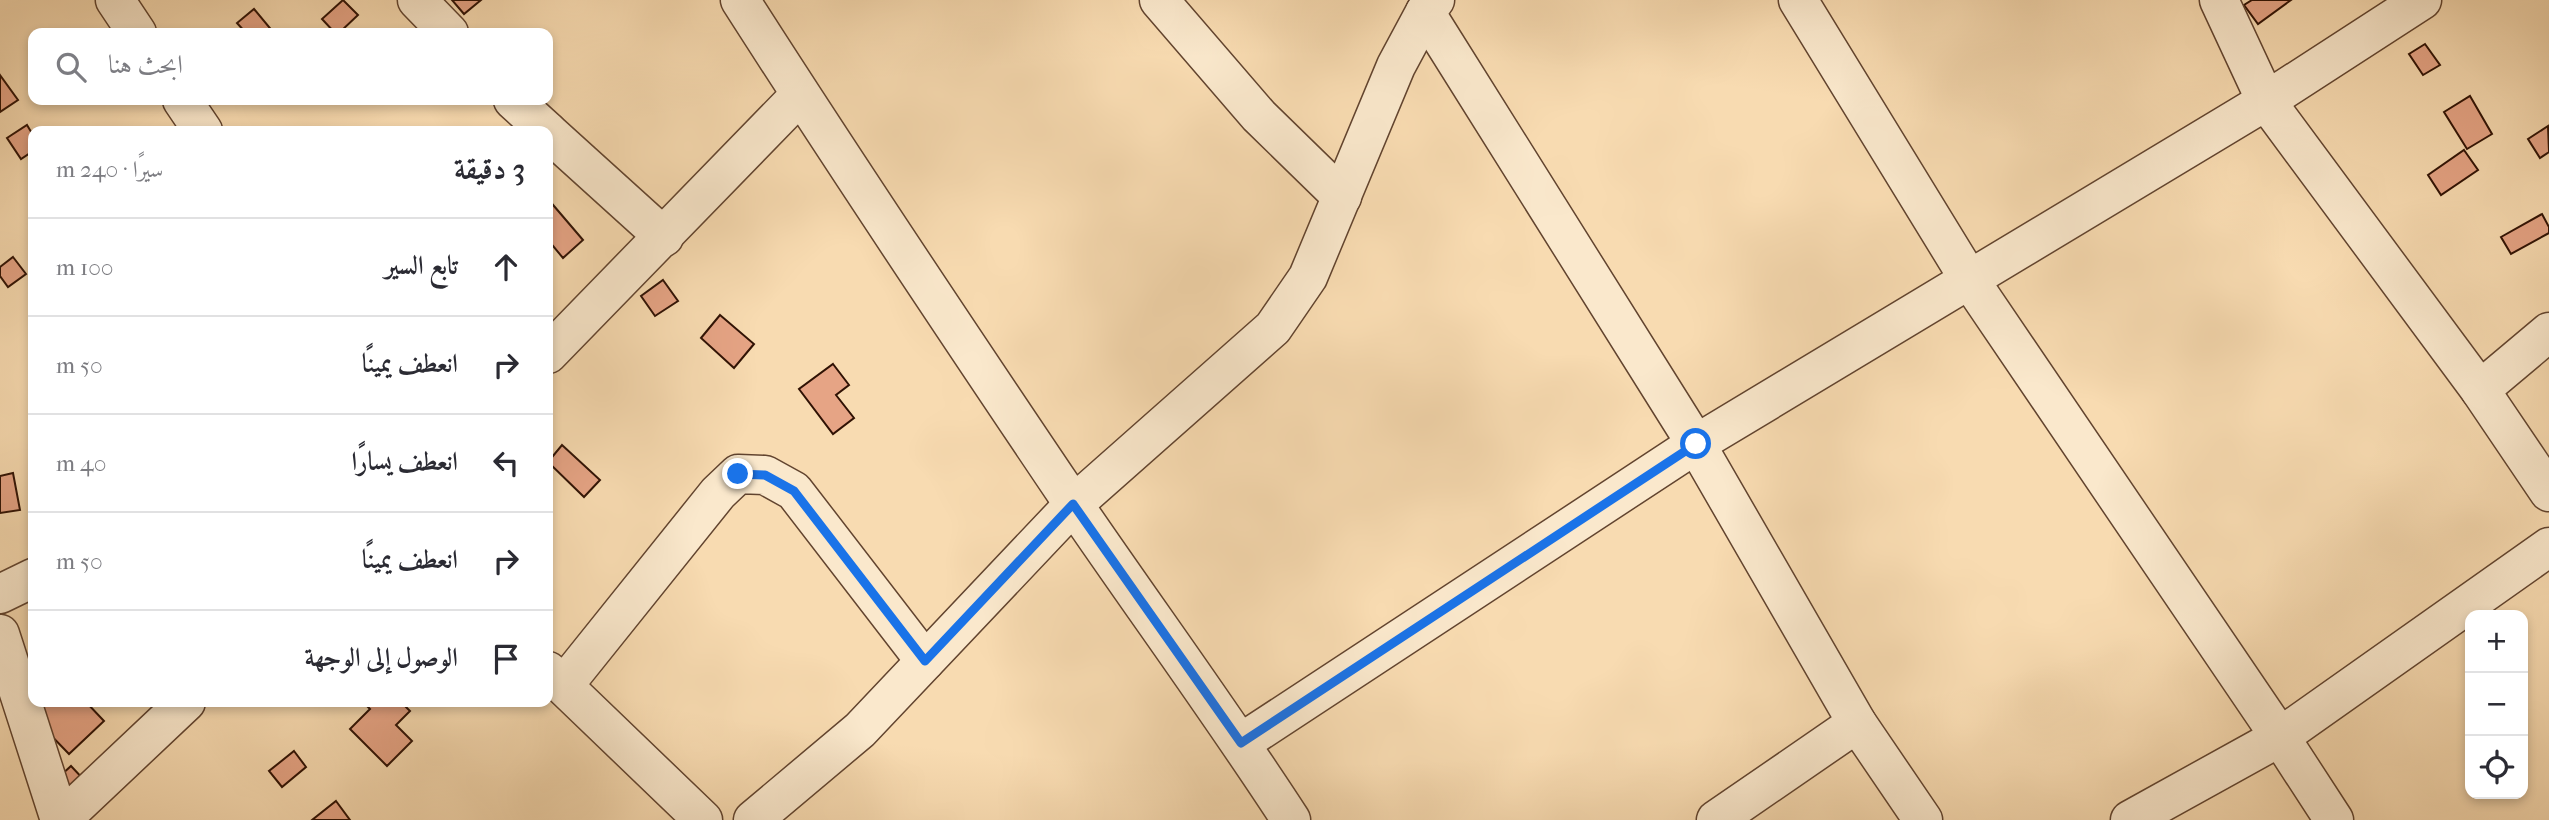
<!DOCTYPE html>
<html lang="ar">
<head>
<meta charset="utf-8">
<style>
  body { margin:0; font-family:"IM FELL French Canon",Amiri,serif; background:#f2f2f3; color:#2b2b33; direction:rtl }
  .controls { position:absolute; right:21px; bottom:21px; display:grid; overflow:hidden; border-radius:14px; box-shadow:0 4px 10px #0003 }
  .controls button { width:63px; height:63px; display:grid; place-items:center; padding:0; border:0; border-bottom:2px solid #e1e1e2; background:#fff; color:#2b2b33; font:35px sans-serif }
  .stop { position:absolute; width:21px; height:21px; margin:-16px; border:5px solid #1a73e8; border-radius:50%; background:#fff }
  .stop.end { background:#1a73e8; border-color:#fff; box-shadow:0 2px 7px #0008 }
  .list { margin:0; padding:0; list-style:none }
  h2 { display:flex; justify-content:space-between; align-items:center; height:91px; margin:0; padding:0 28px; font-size:30px }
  h2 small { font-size:23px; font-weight:400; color:#7c7c81 }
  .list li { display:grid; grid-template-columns:46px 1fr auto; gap:21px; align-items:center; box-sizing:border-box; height:98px; padding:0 28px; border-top:2px solid #e1e1e2 }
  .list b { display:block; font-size:26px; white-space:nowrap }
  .list em { font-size:23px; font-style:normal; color:#7c7c81 }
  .icon { flex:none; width:38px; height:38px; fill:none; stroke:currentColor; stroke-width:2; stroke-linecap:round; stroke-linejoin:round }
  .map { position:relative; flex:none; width:2549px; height:820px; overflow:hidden; direction:ltr }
  .search { position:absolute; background:#fff; box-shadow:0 4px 10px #0003; left:28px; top:28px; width:525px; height:77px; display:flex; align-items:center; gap:18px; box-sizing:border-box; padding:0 24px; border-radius:14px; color:#7c7c81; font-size:26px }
  .panel { position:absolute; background:#fff; box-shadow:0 4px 10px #0003; left:28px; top:126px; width:525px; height:581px; border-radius:14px; direction:rtl }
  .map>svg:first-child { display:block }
  .building { fill:#e6a485; stroke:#301204; stroke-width:2 }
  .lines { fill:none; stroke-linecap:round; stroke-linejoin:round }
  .minor-casing { stroke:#62442f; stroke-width:41 }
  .minor { stroke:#fae8cc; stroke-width:38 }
  .route { stroke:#1a73e8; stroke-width:9 }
</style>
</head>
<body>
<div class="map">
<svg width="2549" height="820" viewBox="0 0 2549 820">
  <rect width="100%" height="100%" fill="#f8dbb1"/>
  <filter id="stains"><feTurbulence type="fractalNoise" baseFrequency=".00286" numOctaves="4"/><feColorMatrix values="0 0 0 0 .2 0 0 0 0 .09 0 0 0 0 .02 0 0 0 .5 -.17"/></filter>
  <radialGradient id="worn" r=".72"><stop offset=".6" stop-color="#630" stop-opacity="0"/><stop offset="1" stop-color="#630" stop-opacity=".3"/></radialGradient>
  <!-- building -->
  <g class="building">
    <path d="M343,0L358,15L339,33H335L322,19Z"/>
    <path d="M452,0H481L464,14Z"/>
    <path d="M2252,0H2291L2258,24L2244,5Z"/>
    <path d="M254,9L274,33H246L237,23Z"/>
    <path d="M2425,44L2440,65L2423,75L2409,54Z"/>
    <path d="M0,75L18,100L0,112Z"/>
    <path d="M2470,96L2492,134L2467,149L2444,112Z"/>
    <path d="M27,125L33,135V151L21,159L7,138Z"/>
    <path d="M2548,126L2549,152L2540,158L2528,139Z"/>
    <path d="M2464,150L2478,170L2441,195L2428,175Z"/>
    <path d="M548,199L583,240L563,258L548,240Z"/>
    <path d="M2542,214L2549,227V233L2511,254L2501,237Z"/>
    <path d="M13,257L26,274L8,287L0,276V267Z"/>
    <path d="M663,280L678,301L655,316L641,296Z"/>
    <path d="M720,315L754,344L734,368L701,338Z"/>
    <path d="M833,364L849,385L836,395L854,418L833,434L799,389Z"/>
    <path d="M562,445L600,480L584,497L548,462Z"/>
    <path d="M13,473L20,510L0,513V476Z"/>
    <path d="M33,673V702H86L104,721L69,754L39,723L25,681Z"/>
    <path d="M363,702H401L410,711L396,725L412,741L387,766L350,729L370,709Z"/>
    <path d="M294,751L306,767L282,787L269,771Z"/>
    <path d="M71,766L86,782L75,792L60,776Z"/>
    <path d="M336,801L350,820H312Z"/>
  </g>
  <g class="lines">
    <!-- minor casing -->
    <g class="minor-casing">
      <g id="minor">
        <path d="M115,0L137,33"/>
        <path d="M417,0L449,33"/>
        <path d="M740,0C848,169 960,336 1072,502C1145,609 1221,712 1291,820"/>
        <path d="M1159,0L1259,116L1342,197"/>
        <path d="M1798,0L1969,279L2280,737L2334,820"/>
        <path d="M2219,0L2266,101L2480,390L2549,492"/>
        <path d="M1425,12L1696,444L1857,723L1923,820"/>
        <path d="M182,100L203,131"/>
        <path d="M513,100L547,131"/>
        <path d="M548,132L664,237"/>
        <path d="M548,354L800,95"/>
        <path d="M2480,390L2549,332"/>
        <path d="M0,594L33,578"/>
        <path d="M0,634L60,820"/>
        <path d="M548,671L703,820"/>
        <path d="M564,685L718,493L738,474L765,475L794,491L925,661"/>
        <path d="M1241,743L1696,444L2266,101L2422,0"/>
        <path d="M61,820L186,702"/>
        <path d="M753,820L860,730L1074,504L1273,328L1308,277L1396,66L1425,12L1435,0"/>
        <path d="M1716,820L1857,723"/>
        <path d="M2130,820L2280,737L2549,547"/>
      </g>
    </g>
    <!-- minor -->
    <use href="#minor" class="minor"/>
  </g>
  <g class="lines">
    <!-- route -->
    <path class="route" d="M738,474L765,475L794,491L925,661L1073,504L1241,743L1696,444"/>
  </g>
  <rect width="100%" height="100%" filter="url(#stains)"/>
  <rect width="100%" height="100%" fill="url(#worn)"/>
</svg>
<div class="controls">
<button>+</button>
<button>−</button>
<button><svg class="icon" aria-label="locate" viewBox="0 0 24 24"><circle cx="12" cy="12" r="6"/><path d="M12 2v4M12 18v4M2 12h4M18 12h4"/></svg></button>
</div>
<div class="stop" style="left:1696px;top:444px"></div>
<div class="stop end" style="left:738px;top:474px"></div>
<div class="search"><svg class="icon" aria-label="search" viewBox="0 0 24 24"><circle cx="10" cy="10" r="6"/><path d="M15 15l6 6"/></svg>ابحث هنا</div>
<section class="panel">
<h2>3 دقيقة<small>سيرًا · 240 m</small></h2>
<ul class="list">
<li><svg class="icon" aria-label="ahead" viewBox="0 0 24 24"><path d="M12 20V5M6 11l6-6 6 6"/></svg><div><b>تابع السير</b></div><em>100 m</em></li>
<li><svg class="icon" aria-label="right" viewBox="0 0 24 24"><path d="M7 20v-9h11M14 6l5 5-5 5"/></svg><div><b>انعطف يمينًا</b></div><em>50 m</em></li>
<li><svg class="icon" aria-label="left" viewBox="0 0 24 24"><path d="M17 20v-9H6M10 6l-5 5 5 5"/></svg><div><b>انعطف يسارًا</b></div><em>40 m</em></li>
<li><svg class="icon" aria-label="right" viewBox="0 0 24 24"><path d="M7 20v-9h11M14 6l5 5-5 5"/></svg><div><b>انعطف يمينًا</b></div><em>50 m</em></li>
<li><svg class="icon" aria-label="arrive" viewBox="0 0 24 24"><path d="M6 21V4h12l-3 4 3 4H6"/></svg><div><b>الوصول إلى الوجهة</b></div></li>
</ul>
</section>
</div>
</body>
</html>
